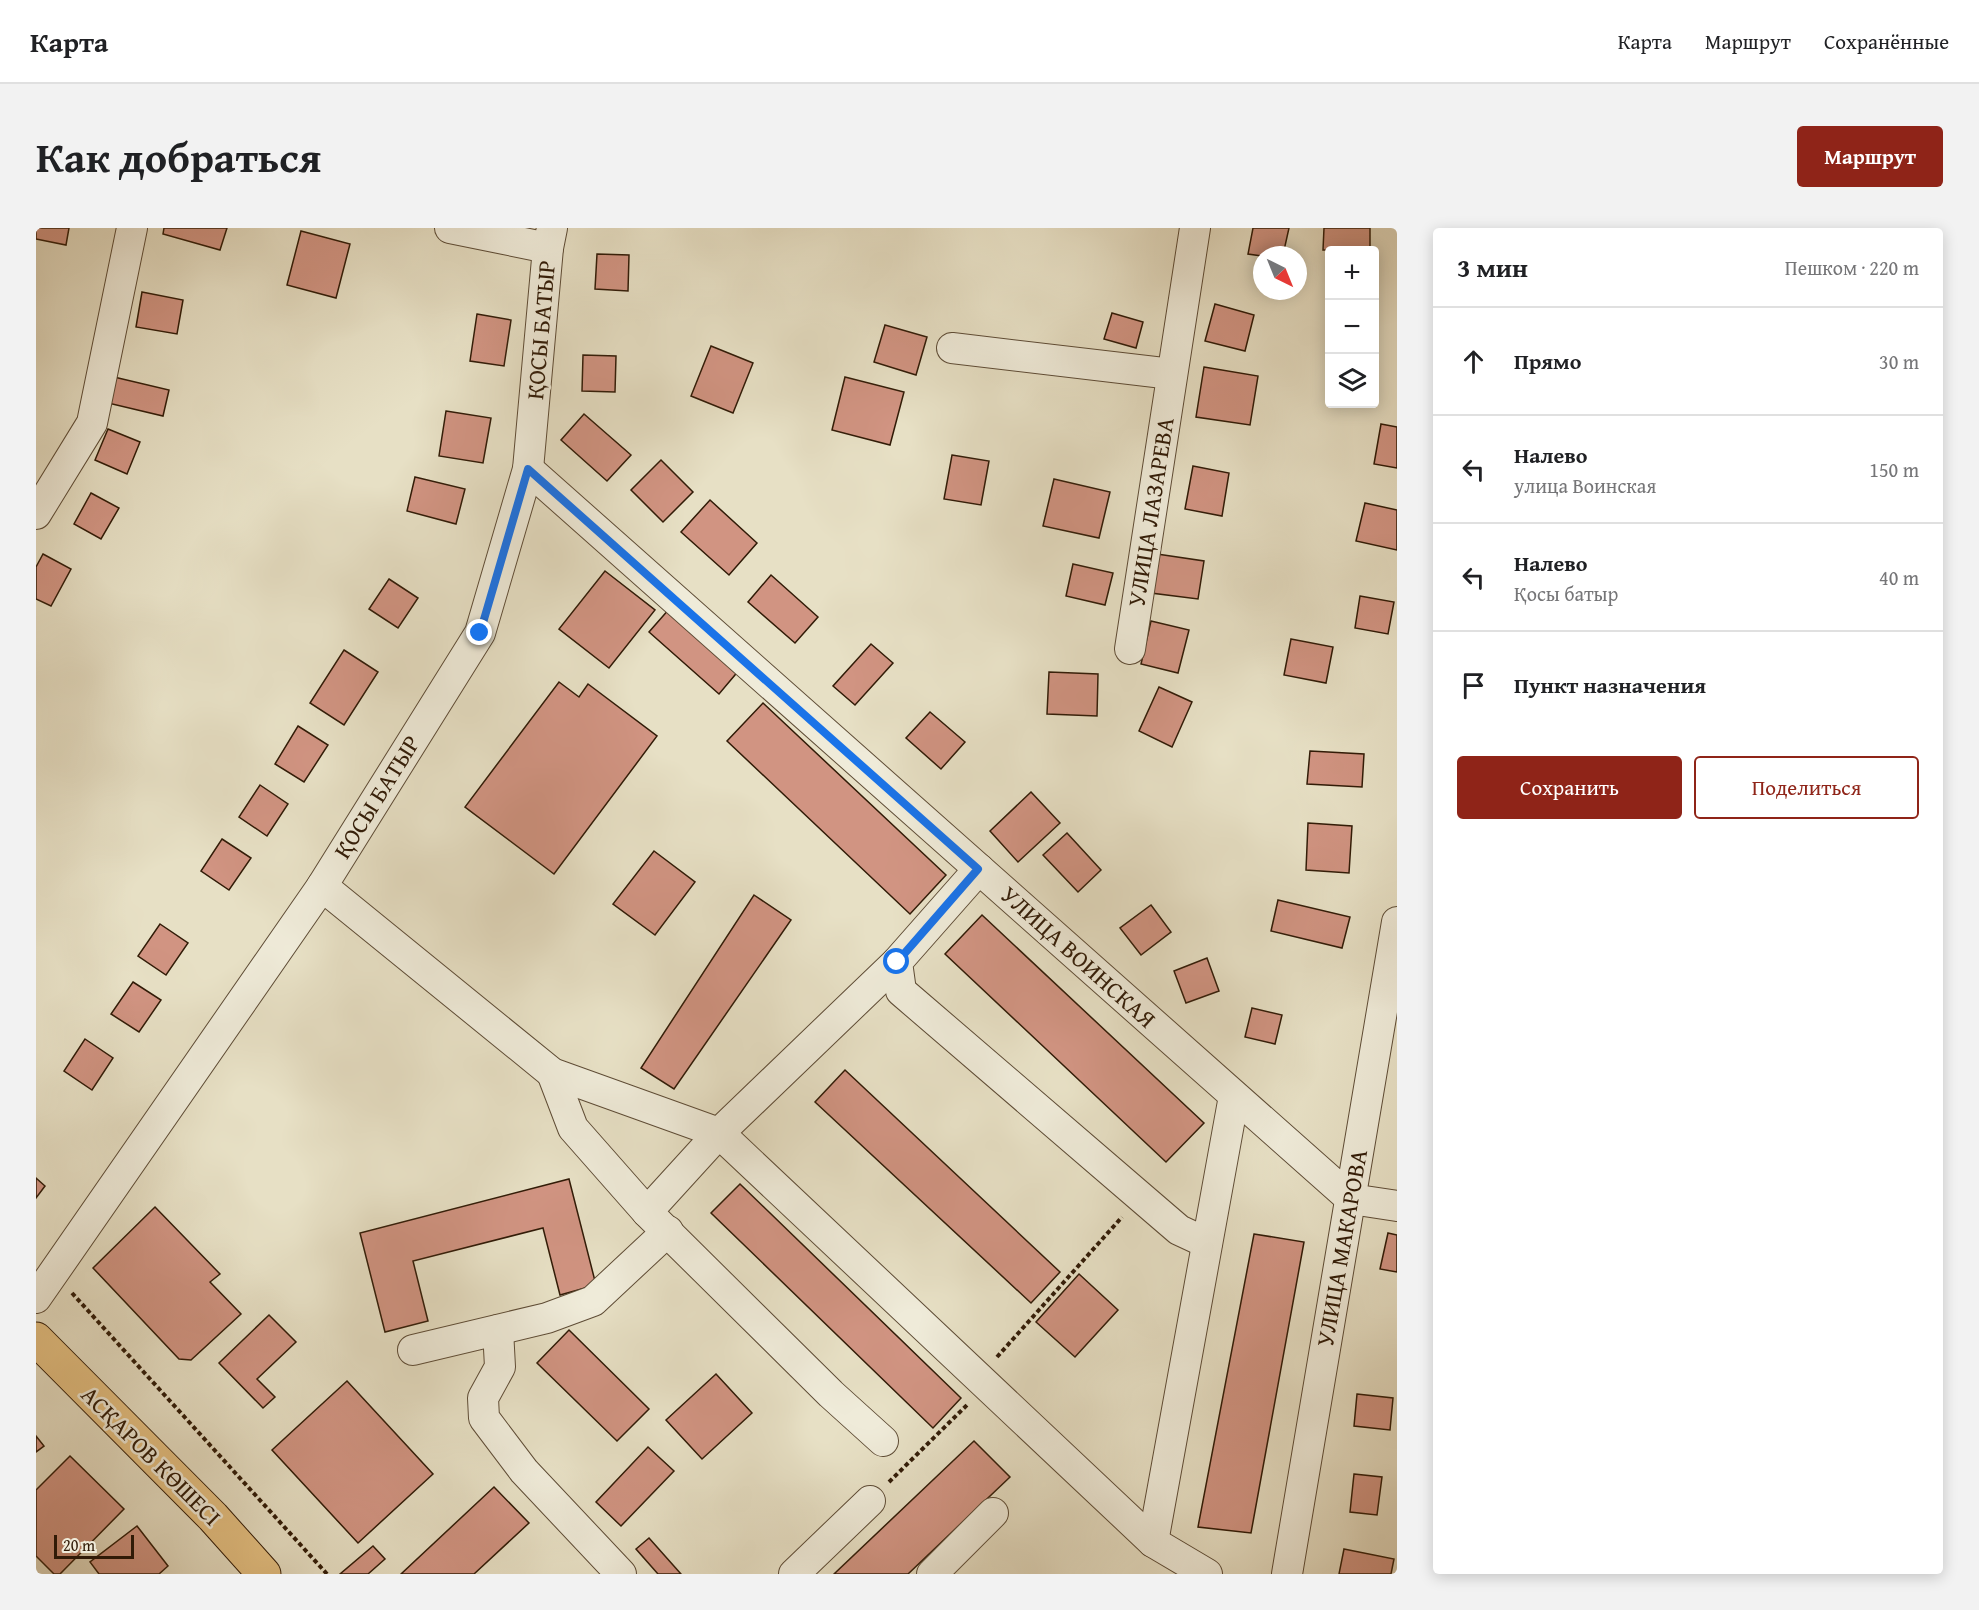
<!DOCTYPE html>
<html lang="ru">
<head>
<meta charset="utf-8">
<style>
  body { margin:0; font-family:"Gentium Book Plus",serif; background:#f2f2f2; color:#202124 }
  .controls { position:absolute; right:18px; top:18px; display:grid; overflow:hidden; border-radius:6px; box-shadow:0 3px 15px #0003 }
  .controls button { width:54px; height:54px; display:grid; place-items:center; padding:0; border:0; border-bottom:2px solid #e0e0e0; background:#fff; color:#202124; font:30px sans-serif }
  .compass { position:absolute; left:1217px; top:18px; width:54px; height:54px; border-radius:50%; background:#fff; box-shadow:0 3px 15px #0003; rotate:137deg }
  .scale { position:absolute; left:18px; bottom:15px; width:80px; box-sizing:border-box; padding-left:6px; border:3px solid #311b07; border-top:0; font-size:16px; line-height:21px; white-space:nowrap; color:#311b07; -webkit-text-stroke:4px #efebd9; paint-order:stroke }
  .stop { position:absolute; width:18px; height:18px; margin:-14px; border:4px solid #1a73e8; border-radius:50%; background:#fff }
  .stop.end { background:#1a73e8; border-color:#fff; box-shadow:0 2px 6px #0008 }
  .list { margin:0; padding:0; list-style:none }
  h2 { display:flex; justify-content:space-between; align-items:center; height:78px; margin:0; padding:0 24px; font-size:26px }
  h2 small { font-size:20px; font-weight:400; color:#757577 }
  .list li { display:grid; grid-template-columns:39px 1fr auto; gap:18px; align-items:center; box-sizing:border-box; height:108px; padding:0 24px; border-top:2px solid #e0e0e0 }
  .list b { display:block; font-size:22px; white-space:nowrap }
  .list p { margin:0; font-size:20px; white-space:nowrap; color:#757577 }
  .list em { font-size:20px; font-style:normal; color:#757577 }
  .actions { display:flex; gap:12px; padding:18px 24px }
  .actions a { flex:1; padding:14px 0; border:2px solid #8f2418; border-radius:6px; text-align:center; font-size:21px; color:#8f2418 }
  .actions .main { background:#8f2418; color:#fff }
  .icon { flex:none; width:33px; height:33px; fill:none; stroke:currentColor; stroke-width:2; stroke-linecap:round; stroke-linejoin:round }
  .map { position:relative; flex:none; width:1361px; height:1346px; overflow:hidden; border-radius:6px }
  header { display:flex; align-items:center; gap:36px; box-sizing:border-box; height:84px; padding:0 30px; background:#fff; border-bottom:2px solid #e0e0e0 }
  header strong { font-size:28px }
  nav { display:flex; gap:33px; margin-inline-start:auto; font-size:21px }
  .intro { display:flex; align-items:center; justify-content:space-between; box-sizing:border-box; height:144px; padding:0 36px }
  h1 { margin:0; font-size:42px }
  .button { padding:15px 27px; border-radius:6px; background:#8f2418; color:#fff; font-size:21px; font-weight:700 }
  main { display:flex; gap:36px; padding:0 36px }
  aside { flex:1; background:#fff; border-radius:6px; box-shadow:0 3px 15px #0003 }
  .map>svg:first-child { display:block }
  .building { fill:#d19482; stroke:#311b07; stroke-width:1.5 }
  .lines { fill:none; stroke-linecap:round; stroke-linejoin:round }
  .minor-casing { stroke:#5e4c36; stroke-width:32 }
  .major-casing { stroke:#311b07; stroke-width:35 }
  .path { stroke:#311b07; stroke-width:4; stroke-dasharray:4.5 3; stroke-linecap:butt }
  .minor { stroke:#efebd9; stroke-width:30 }
  .major { stroke:#e4c082; stroke-width:33 }
  .route { stroke:#1a73e8; stroke-width:8 }
  .labels { text-anchor:middle; stroke-width:5; stroke-linejoin:round; paint-order:stroke }
  .street-label { font-size:24px; fill:#311b07; stroke:#efebd9 }
</style>
</head>
<body>
<header>
<strong>Карта</strong>
<nav><a>Карта</a><a>Маршрут</a><a>Сохранённые</a></nav>
</header>
<div class="intro"><h1>Как добраться</h1><a class="button">Маршрут</a></div>
<main>
<div class="map">
<svg width="1361" height="1346" viewBox="0 0 1361 1346">
  <rect width="100%" height="100%" fill="#e7e0c5"/>
  <filter id="stains"><feTurbulence type="fractalNoise" baseFrequency=".00333" numOctaves="4"/><feColorMatrix values="0 0 0 0 .2 0 0 0 0 .09 0 0 0 0 .02 0 0 0 .5 -.17"/></filter>
  <radialGradient id="worn" r=".72"><stop offset=".6" stop-color="#630" stop-opacity="0"/><stop offset="1" stop-color="#630" stop-opacity=".3"/></radialGradient>
  <!-- building -->
  <g class="building">
    <path d="M0,0H33L30,17L0,11Z"/>
    <path d="M128,0H191L184,22L127,6Z"/>
    <path d="M1217,0H1253L1247,27L1226,28L1212,26Z"/>
    <path d="M1288,0H1334V22H1287Z"/>
    <path d="M265,3L314,16L300,70L251,57Z"/>
    <path d="M561,26L593,27L592,63L559,61Z"/>
    <path d="M106,64L147,72L141,106L100,99Z"/>
    <path d="M1179,76L1218,87L1209,123L1169,113Z"/>
    <path d="M1076,85L1107,94L1100,120L1068,111Z"/>
    <path d="M441,86L475,92L468,138L434,133Z"/>
    <path d="M849,97L891,109L880,147L838,134Z"/>
    <path d="M675,118L717,135L697,185L655,168Z"/>
    <path d="M547,127L580,128L579,164L546,163Z"/>
    <path d="M1168,139L1222,148L1214,197L1160,189Z"/>
    <path d="M78,149L133,162L127,188L72,175Z"/>
    <path d="M809,149L868,164L854,217L796,202Z"/>
    <path d="M410,183L455,190L447,235L403,228Z"/>
    <path d="M548,186L595,227L571,253L525,212Z"/>
    <path d="M1345,196L1361,199V240L1338,236Z"/>
    <path d="M72,201L104,214L91,246L59,232Z"/>
    <path d="M916,227L953,233L945,277L908,271Z"/>
    <path d="M625,232L657,264L627,294L595,262Z"/>
    <path d="M1157,238L1193,245L1186,288L1149,281Z"/>
    <path d="M379,249L429,261L420,296L371,283Z"/>
    <path d="M1018,251L1074,264L1063,310L1007,298Z"/>
    <path d="M55,265L83,280L65,311L38,296Z"/>
    <path d="M674,272L721,315L693,347L645,304Z"/>
    <path d="M1329,275L1361,282V322L1320,313Z"/>
    <path d="M7,326L35,341L15,378L0,371V339Z"/>
    <path d="M1121,326L1168,333L1162,371L1115,365Z"/>
    <path d="M1037,336L1077,345L1069,377L1030,368Z"/>
    <path d="M569,343L619,382L573,440L523,401Z"/>
    <path d="M735,347L782,389L759,415L712,374Z"/>
    <path d="M353,351L382,370L362,400L333,381Z"/>
    <path d="M1324,368L1358,374L1352,406L1319,400Z"/>
    <path d="M634,380L704,441L683,466L613,404Z"/>
    <path d="M1115,393L1153,402L1142,445L1105,436Z"/>
    <path d="M1255,411L1297,419L1290,455L1248,447Z"/>
    <path d="M835,416L857,435L819,477L797,458Z"/>
    <path d="M308,422L342,444L308,497L274,475Z"/>
    <path d="M1013,444L1062,446L1061,488L1011,486Z"/>
    <path d="M523,454L543,469L552,456L621,508L518,646L429,579Z"/>
    <path d="M1123,459L1156,474L1136,519L1103,503Z"/>
    <path d="M727,475L910,647L874,686L691,513Z"/>
    <path d="M894,484L929,514L905,541L870,510Z"/>
    <path d="M262,498L292,517L268,554L239,536Z"/>
    <path d="M1274,523L1328,526L1326,559L1271,556Z"/>
    <path d="M224,557L252,576L231,608L203,589Z"/>
    <path d="M995,564L1024,595L982,634L954,603Z"/>
    <path d="M1272,595L1316,598L1313,645L1270,642Z"/>
    <path d="M1031,605L1065,642L1042,664L1007,627Z"/>
    <path d="M186,611L215,630L193,662L165,643Z"/>
    <path d="M618,623L659,654L619,707L577,676Z"/>
    <path d="M718,667L755,692L638,861L605,840Z"/>
    <path d="M1242,672L1314,689L1306,720L1235,703Z"/>
    <path d="M1115,677L1135,704L1105,727L1084,700Z"/>
    <path d="M946,687L1168,895L1130,934L909,726Z"/>
    <path d="M124,696L152,715L130,747L102,728Z"/>
    <path d="M1171,730L1183,763L1150,775L1138,743Z"/>
    <path d="M97,754L125,772L103,804L75,786Z"/>
    <path d="M1216,780L1246,787L1239,816L1209,809Z"/>
    <path d="M49,811L77,830L56,862L28,843Z"/>
    <path d="M809,842L1024,1044L995,1075L779,874Z"/>
    <path d="M0,950L9,958L0,970Z"/>
    <path d="M533,951L560,1057L524,1067L507,1000L377,1033L392,1093L349,1104L324,1005Z"/>
    <path d="M704,956L925,1170L897,1200L675,985Z"/>
    <path d="M119,979L184,1046L174,1054L205,1086L155,1132L143,1131L57,1040Z"/>
    <path d="M1352,1005L1361,1007V1044L1344,1041Z"/>
    <path d="M1218,1006L1268,1014L1215,1305L1162,1299Z"/>
    <path d="M1043,1046L1082,1082L1039,1129L1000,1094Z"/>
    <path d="M233,1087L260,1114L221,1151L239,1169L227,1180L183,1135Z"/>
    <path d="M533,1102L613,1181L581,1213L501,1135Z"/>
    <path d="M680,1146L716,1185L666,1231L630,1192Z"/>
    <path d="M311,1153L397,1246L322,1315L236,1222Z"/>
    <path d="M1321,1166L1357,1170L1354,1202L1318,1198Z"/>
    <path d="M0,1208L8,1218L0,1224Z"/>
    <path d="M938,1213L974,1249L872,1346H798Z"/>
    <path d="M612,1219L638,1243L585,1298L560,1274Z"/>
    <path d="M34,1228L88,1281L24,1346H18L0,1328V1262Z"/>
    <path d="M1318,1246L1346,1249L1341,1287L1314,1284Z"/>
    <path d="M458,1259L493,1295L438,1346H365Z"/>
    <path d="M101,1298L132,1338L123,1346H63L54,1334Z"/>
    <path d="M613,1310L645,1346H622L600,1321Z"/>
    <path d="M337,1318L349,1331L332,1346H304Z"/>
    <path d="M1308,1321L1358,1331L1355,1346H1303Z"/>
  </g>
  <g class="lines">
    <!-- minor casing -->
    <g class="minor-casing">
      <g id="minor">
        <path d="M414,0L512,20"/>
        <path d="M916,120L1136,146"/>
        <path d="M492,241L1315,971L1361,978"/>
        <path d="M0,286L56,195L96,0"/>
        <path d="M1094,421L1159,0"/>
        <path d="M943,641L861,734L865,763L1143,1002L1171,1015"/>
        <path d="M286,658L516,845L683,905L1117,1314L1171,1346"/>
        <path d="M516,845L537,900L611,984L795,1166L847,1213"/>
        <path d="M611,984L683,905L861,734"/>
        <path d="M0,1070L286,658L444,405L492,241L512,20L516,0"/>
        <path d="M462,1102L464,1139L447,1170L448,1190L488,1243L585,1346"/>
        <path d="M377,1122L511,1090L557,1073L632,1003"/>
        <path d="M1117,1314L1198,868"/>
        <path d="M758,1346L834,1273"/>
        <path d="M896,1346L957,1285"/>
        <path d="M1251,1346L1361,694"/>
      </g>
    </g>
    <!-- major casing -->
    <g class="major-casing">
      <path id="major" d="M0,1111L177,1289L228,1346"/>
    </g>
    <!-- path -->
    <g class="path">
      <path d="M36,1065L291,1346"/>
      <path d="M961,1129L1086,989"/>
      <path d="M853,1254L931,1177"/>
    </g>
    <!-- minor -->
    <use href="#minor" class="minor"/>
    <!-- major -->
    <use href="#major" class="major"/>
  </g>
  <g class="lines">
    <!-- route -->
    <path class="route" d="M444,405L492,241L942,641L861,734"/>
  </g>
  <g class="labels">
    <!-- street labels -->
    <g class="street-label">
      <text transform="translate(505 102) rotate(-85)" y="8">ҚОСЫ БАТЫР</text>
      <text transform="translate(1115 284) rotate(-81)" y="8">УЛИЦА ЛАЗАРЕВА</text>
      <text transform="translate(341 569) rotate(-58)" y="8">ҚОСЫ БАТЫР</text>
      <text transform="translate(1042 729) rotate(42)" y="8">УЛИЦА ВОИНСКАЯ</text>
      <text transform="translate(1306 1020) rotate(-80)" y="8">УЛИЦА МАКАРОВА</text>
      <text transform="translate(115 1228) rotate(45)" y="8">АСҚАРОВ КӨШЕСІ</text>
    </g>
  </g>
  <rect width="100%" height="100%" filter="url(#stains)"/>
  <rect width="100%" height="100%" fill="url(#worn)"/>
</svg>
<div class="controls">
<button>+</button>
<button>−</button>
<button><svg class="icon" aria-label="layers" viewBox="0 0 24 24"><path d="M12 4l9 5-9 5-9-5zM3 14l9 5 9-5"/></svg></button>
</div>
<svg class="compass" viewBox="-18 -18 36 36"><path d="M0-13l5 13h-10z" fill="#e53935"/><path d="M0 13l5-13h-10z" fill="#757577"/></svg>
<div class="scale">20 m</div>
<div class="stop" style="left:861px;top:734px"></div>
<div class="stop end" style="left:444px;top:405px"></div>
</div>
<aside>
<h2>3 мин<small>Пешком · 220 m</small></h2>
<ul class="list">
<li><svg class="icon" aria-label="ahead" viewBox="0 0 24 24"><path d="M12 20V5M6 11l6-6 6 6"/></svg><div><b>Прямо</b></div><em>30 m</em></li>
<li><svg class="icon" aria-label="left" viewBox="0 0 24 24"><path d="M17 20v-9H6M10 6l-5 5 5 5"/></svg><div><b>Налево</b><p>улица Воинская</p></div><em>150 m</em></li>
<li><svg class="icon" aria-label="left" viewBox="0 0 24 24"><path d="M17 20v-9H6M10 6l-5 5 5 5"/></svg><div><b>Налево</b><p>Қосы батыр</p></div><em>40 m</em></li>
<li><svg class="icon" aria-label="arrive" viewBox="0 0 24 24"><path d="M6 21V4h12l-3 4 3 4H6"/></svg><div><b>Пункт назначения</b></div></li>
</ul>
<div class="actions"><a class="main">Сохранить</a><a>Поделиться</a></div>
</aside>
</main>
</body>
</html>
